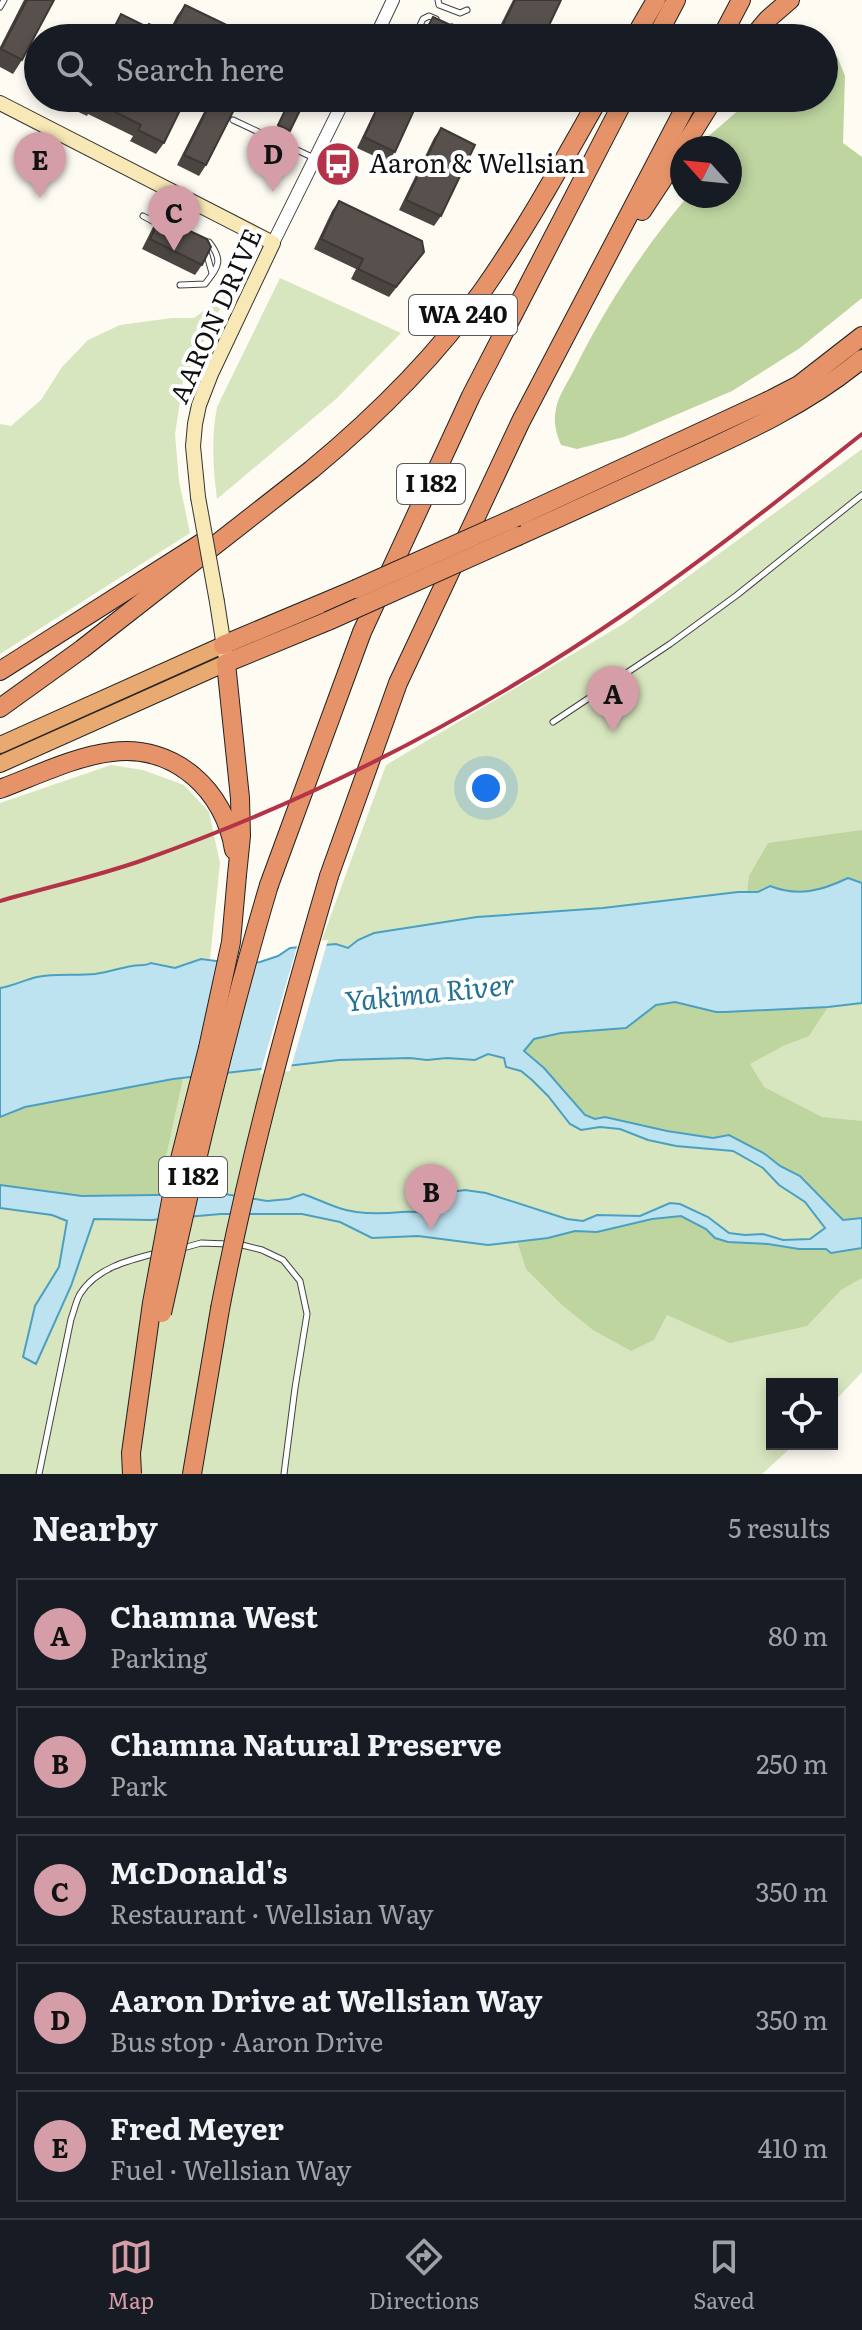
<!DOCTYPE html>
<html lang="en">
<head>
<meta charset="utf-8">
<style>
  body { margin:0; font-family:Literata,serif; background:#20242c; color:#f1f3f6 }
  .controls { position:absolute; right:24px; bottom:24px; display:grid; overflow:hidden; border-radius:0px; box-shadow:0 4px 12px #0003 }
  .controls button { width:72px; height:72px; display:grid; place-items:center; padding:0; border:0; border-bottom:2px solid #363941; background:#171b24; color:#f1f3f6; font:40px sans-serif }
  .compass { position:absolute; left:670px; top:136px; width:72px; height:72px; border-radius:50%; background:#171b24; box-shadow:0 4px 12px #0003; rotate:297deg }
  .you { position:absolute; left:486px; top:788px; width:28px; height:28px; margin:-20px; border:6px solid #fff; border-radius:50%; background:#1a73e8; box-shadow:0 0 0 12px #1a73e833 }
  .badge { display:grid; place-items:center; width:52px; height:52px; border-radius:50%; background:#d59da8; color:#111; font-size:26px; font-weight:700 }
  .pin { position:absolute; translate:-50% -66px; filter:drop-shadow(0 2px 4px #0008) }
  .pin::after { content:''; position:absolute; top:42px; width:28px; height:24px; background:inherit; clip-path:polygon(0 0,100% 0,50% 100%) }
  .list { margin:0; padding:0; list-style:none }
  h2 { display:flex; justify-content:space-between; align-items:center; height:104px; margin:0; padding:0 32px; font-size:34px }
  h2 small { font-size:26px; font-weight:400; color:#9ea1a6 }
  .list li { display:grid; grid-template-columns:52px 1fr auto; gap:24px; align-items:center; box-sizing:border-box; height:112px; margin:0 16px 16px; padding:0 16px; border:2px solid #363941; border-radius:0px }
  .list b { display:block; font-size:30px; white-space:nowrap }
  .list p { margin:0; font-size:26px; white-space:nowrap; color:#9ea1a6 }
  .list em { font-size:26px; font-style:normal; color:#9ea1a6 }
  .icon { flex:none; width:44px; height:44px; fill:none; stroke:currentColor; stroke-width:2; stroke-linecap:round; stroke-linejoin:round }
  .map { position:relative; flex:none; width:862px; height:1474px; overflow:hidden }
  .search { position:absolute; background:#171b24; box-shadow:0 4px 12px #0003; left:24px; right:24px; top:24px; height:88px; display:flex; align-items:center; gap:20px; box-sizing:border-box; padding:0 28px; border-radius:44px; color:#9ea1a6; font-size:30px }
  .sheet { height:744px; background:#171b24 }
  nav { display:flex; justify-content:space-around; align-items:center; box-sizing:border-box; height:112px; border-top:2px solid #363941; background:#171b24; font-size:22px; color:#9ea1a6 }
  nav a { display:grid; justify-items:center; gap:4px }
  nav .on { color:#d59da8 }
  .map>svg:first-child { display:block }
  .green { fill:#d8e6bf }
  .forest { fill:#bed5a0 }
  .water { fill:#bde3f1; stroke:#4ba0c1; stroke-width:2 }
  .pier { fill:#fefbf3 }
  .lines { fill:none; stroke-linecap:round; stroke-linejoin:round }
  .service-casing { stroke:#434343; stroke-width:7 }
  .tertiary-casing { stroke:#434343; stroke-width:14 }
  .secondary-casing { stroke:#323232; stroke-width:16 }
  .trunk-casing { stroke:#212121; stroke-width:18 }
  .motorway-casing { stroke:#212121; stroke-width:20 }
  .service { stroke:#fff; stroke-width:5 }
  .tertiary { stroke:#fff; stroke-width:12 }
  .secondary { stroke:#f7e8b5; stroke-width:14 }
  .trunk { stroke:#e8aa70; stroke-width:16 }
  .motorway { stroke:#e69369; stroke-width:18 }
  .rail { stroke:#b33449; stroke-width:4 }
  .secondary-bridge-casing { stroke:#323232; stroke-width:16; stroke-linecap:butt }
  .motorway-bridge-casing { stroke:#212121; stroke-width:20; stroke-linecap:butt }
  .secondary-bridge { stroke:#f7e8b5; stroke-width:14 }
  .motorway-bridge { stroke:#e69369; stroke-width:18 }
  .wall { fill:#4b4542 }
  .building { fill:#57504d; stroke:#3d3836; stroke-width:2 }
  .labels { text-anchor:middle; stroke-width:8; stroke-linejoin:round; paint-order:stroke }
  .shield { fill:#fff; stroke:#585858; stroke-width:2 }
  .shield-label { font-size:24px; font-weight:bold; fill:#101010 }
  .poi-label { font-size:26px; fill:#101010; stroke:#fff; text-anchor:start }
  .street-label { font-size:26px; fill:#101010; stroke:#fff }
  .water-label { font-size:28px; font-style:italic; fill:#247296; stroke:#fff }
</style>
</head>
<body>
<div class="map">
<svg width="862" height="1474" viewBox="0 0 862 1474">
  <rect width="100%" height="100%" fill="#fefbf3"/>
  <!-- green -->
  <g class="green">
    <path d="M280,278L401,333L336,399L217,499C213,467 211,439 217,407Z"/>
    <path d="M228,293L183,382L175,434L179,481L190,533L0,654V424L11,426L41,400L62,367L88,340L120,325L172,318H194Z"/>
    <path d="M862,449V883L848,878L758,892L603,908L477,917L374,933L358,940L348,948L320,945L386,765L623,624Z"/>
    <path d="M111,765L143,770L184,785L209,812L220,863L210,959H201L175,968L151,963C144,967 140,964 132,966C120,969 108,972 95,974C76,976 56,973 37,977C24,980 13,986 0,988V803Z"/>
    <path d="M862,988V1372L832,1404V1384H772V1444H795L762,1474H0V1088Z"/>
  </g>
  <!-- forest -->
  <g class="forest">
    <path d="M824,44L837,56L845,76L843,143L862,157V298L800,348L732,391L624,437L577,449L561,445C556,432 553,423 556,409C558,396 568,382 574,370C605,308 643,249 688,196H730V148H702L703,141L741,108L758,100L824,98Z"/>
    <path d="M862,830V883L848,878C819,892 800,897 770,886L758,892H747L749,876L768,843Z"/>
    <path d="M675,1002L716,1012L828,1007L809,1036L783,1046L750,1064L764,1087L822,1117L862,1121V1218L843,1220L800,1176L780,1166L765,1154L729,1135L713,1138L667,1131L605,1117L595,1119L585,1115L564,1089L524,1051L534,1039L561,1033L626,1028L656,1005Z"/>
    <path d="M183,1078L158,1194L82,1196L0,1185V1117L25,1107Z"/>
    <path d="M681,1216L706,1229L715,1238L728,1242L768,1244L799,1249H826L831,1253L862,1248V1278L841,1290L807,1326L730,1343L667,1315L654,1340L631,1351L593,1330L562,1305L526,1269L517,1241L548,1238L575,1231L597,1232L652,1219Z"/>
  </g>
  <!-- water -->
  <path class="water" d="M848,878L862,883V1003L828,1007L725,1012H716L675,1002L656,1005L626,1028L561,1033L534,1039L524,1051L544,1068L585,1115L595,1119L605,1117L667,1131L713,1138L729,1135L765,1154L780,1166L800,1176L843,1220L862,1218V1248L831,1253L826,1249H799L768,1244L728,1242L715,1238L706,1229L681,1216L652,1219L597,1232L575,1231L548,1238L488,1245L418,1236L372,1238L340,1222L302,1214H221L151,1220L94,1219L71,1286L36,1364L23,1357L35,1306L59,1267L67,1221L52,1215L0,1208V1185L82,1196L225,1194L267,1201L289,1199L303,1194C315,1198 327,1204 339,1208C359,1215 382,1214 402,1212C425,1210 431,1220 444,1193L465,1190L486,1193L567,1219L583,1221L597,1215L640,1216L670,1203L680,1204L708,1217L729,1233L745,1235L763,1234L783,1240L810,1239L825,1228L805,1202L779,1185L763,1168L733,1151L676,1146L648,1140L620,1129L600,1127L581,1130L570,1124L548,1096L532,1080L521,1071L506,1067L504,1058L488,1054L475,1060L447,1058L427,1060L410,1058L339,1060L173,1079L25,1107L0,1117V988C13,986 24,980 37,977C56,973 76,976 95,974C108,972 120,968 132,966C140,964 144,967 151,963L175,968L201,959L239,964L260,962L278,956L290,948L336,944L348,948L358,940L374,933L477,917L603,908L738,892H758L770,886C798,897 821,891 848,878Z"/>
  <!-- pier -->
  <path class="pier" d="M328,940L290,1071L260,1074L298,943Z"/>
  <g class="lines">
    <!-- service casing -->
    <g class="service-casing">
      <g id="service">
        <path d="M438,0L439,5L460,13L467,10"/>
        <path d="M0,7L4,0"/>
        <path d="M452,27L466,33"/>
        <path d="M414,38L423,19L429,16L436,19"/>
        <path d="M233,120L314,158"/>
        <path d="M143,216L162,226"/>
        <path d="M205,248L212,273"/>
        <path d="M180,285L205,284C218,267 224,261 209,242H205"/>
        <path d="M553,722L670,644L737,595L862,495"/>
        <path d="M238,1244L262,1250L283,1260L300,1281L307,1314L295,1388L284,1474"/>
        <path d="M183,1248L201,1243L228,1244"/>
        <path d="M39,1474L71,1319C74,1311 76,1301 80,1294C96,1268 129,1260 157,1253"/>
      </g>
    </g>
    <!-- tertiary casing -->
    <g class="tertiary-casing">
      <g id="tertiary">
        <path d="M375,38L393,0"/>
        <path d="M273,243L345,98"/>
      </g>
    </g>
    <!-- secondary casing -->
    <g class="secondary-casing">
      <g id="secondary">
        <path d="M0,103L273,243L211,374L199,405L195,424L193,446L198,497"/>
        <path d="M217,602L225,654"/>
      </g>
    </g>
    <!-- trunk casing -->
    <g class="trunk-casing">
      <g id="trunk">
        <path d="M0,745L223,645"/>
        <path d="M0,764L226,663"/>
      </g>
    </g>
    <!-- motorway casing -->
    <g class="motorway-casing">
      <g id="motorway">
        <path d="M634,38L656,0"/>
        <path d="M656,38L676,0"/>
        <path d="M721,38L741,0"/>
        <path d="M752,38L768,19L790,0"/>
        <path d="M683,148L714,98"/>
        <path d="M642,211L682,150"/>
        <path d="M517,517L772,399L799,385L862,336"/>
        <path d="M518,536C572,512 626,487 680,462C744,433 808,404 862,359"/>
        <path d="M223,645L356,589"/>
        <path d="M0,671L203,542"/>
        <path d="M0,708L82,649L311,470C375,417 435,358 483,290C526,229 562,163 599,98"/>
        <path d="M0,789C35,776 76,756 112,752C175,744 225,791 234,850"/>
        <path d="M237,875L241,836L240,798L226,663L328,621"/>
        <path d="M329,876L398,683L521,421L690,98"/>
        <path d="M269,885L362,632L471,396L625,98"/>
        <path d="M192,1474L220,1309"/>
      </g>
    </g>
    <!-- service -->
    <use href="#service" class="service"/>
    <!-- tertiary -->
    <use href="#tertiary" class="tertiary"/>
    <!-- secondary -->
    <use href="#secondary" class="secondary"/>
    <!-- trunk -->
    <use href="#trunk" class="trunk"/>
    <!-- motorway -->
    <use href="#motorway" class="motorway"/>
    <!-- rail -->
    <path class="rail" d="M0,901C48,887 99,876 146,859C317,798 481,713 630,610C710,555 786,494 862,434"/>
    <!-- secondary-bridge casing -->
    <g class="secondary-bridge-casing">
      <path id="secondary-bridge" d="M198,497L217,602"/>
    </g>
    <!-- motorway-bridge casing -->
    <g class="motorway-bridge-casing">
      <g id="motorway-bridge">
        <path d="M356,589L517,517"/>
        <path d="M328,621L518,536"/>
        <path d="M220,1309C248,1163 287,1019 329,876"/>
        <path d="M162,1313C194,1169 227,1026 269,885"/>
        <path d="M132,1474L131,1453L152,1303L175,1179L208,1048L231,942L237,875"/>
      </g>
    </g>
    <!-- secondary-bridge -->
    <use href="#secondary-bridge" class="secondary-bridge"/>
    <!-- motorway-bridge -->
    <use href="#motorway-bridge" class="motorway-bridge"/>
  </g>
  <!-- wall -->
  <g class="wall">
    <path d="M24,0H54L22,60L13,74L0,67V47Z"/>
    <path d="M513,0H561L543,38H494Z"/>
    <path d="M185,5L232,38H107L121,14L147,27L168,33L177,16Z"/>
    <path d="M78,98H186L164,143L156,154L130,141L133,136L88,114L87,116L72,109Z"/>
    <path d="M211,98H256L251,105L239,99L206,165L199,176L177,165Z"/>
    <path d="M291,98H306L288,134L276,129Z"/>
    <path d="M381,98H394L395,152L387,162L357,148Z"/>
    <path d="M441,128V216L434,226L399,210L434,138Z"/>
    <path d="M339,201L424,252L389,297L351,279L356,269L314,249L332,211Z"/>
    <path d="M160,217L202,265L195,275L142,249L153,227Z"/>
  </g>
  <!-- building -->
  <g class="building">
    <path d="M27,0H54L22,60L1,49Z"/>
    <path d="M515,0H561L543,38H520L501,29Z"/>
    <path d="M185,5L235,29L232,38H109L121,14L147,27L149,24L170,34Z"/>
    <path d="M433,17L457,28L452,38H419L422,33L426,30Z"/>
    <path d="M81,98H186L164,143L138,130L141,125L96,102L94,105Z"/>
    <path d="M213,98H240L206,165L184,155Z"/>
    <path d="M291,98H306L290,131L278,125Z"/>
    <path d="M382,98H394L415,108L395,152L364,137Z"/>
    <path d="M441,128L475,145L441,216L406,200Z"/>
    <path d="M339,201L422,241L424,252L396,287L358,269L363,259L321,239Z"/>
    <path d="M160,217L207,239L211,247L202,265L150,239Z"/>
  </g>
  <!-- icons -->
  <defs>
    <g id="bus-disc" transform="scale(2.3)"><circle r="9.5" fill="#b33449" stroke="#fff"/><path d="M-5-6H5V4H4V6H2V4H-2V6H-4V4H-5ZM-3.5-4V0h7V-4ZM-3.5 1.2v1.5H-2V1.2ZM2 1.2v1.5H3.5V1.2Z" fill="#fff"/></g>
  </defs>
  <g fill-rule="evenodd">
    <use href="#bus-disc" x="338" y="164"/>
  </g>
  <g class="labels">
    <!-- shield labels -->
    <g class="shield">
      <rect x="409" y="295" width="108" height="40" rx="6"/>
      <rect x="397" y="464" width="68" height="40" rx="6"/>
      <rect x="159" y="1157" width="68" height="40" rx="6"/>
    </g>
    <g class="shield-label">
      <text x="463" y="323">WA 240</text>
      <text x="431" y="492">I 182</text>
      <text x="193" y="1185">I 182</text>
    </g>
    <!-- poi labels -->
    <g class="poi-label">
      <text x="369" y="173">Aaron &amp; Wellsian</text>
    </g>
    <!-- street labels -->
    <g class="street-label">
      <text transform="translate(216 316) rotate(-66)" y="9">AARON DRIVE</text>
    </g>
    <!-- water labels -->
    <g class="water-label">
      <text transform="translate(430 993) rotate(-6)" y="10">Yakima River</text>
    </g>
  </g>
</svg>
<div class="controls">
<button><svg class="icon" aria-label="locate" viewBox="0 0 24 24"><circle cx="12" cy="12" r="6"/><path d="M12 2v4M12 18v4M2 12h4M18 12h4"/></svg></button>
</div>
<svg class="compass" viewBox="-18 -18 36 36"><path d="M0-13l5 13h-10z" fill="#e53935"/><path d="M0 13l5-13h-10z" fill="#9ea1a6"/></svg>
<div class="you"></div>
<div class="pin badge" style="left:613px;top:732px">A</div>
<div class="pin badge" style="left:431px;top:1230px">B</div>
<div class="pin badge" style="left:174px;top:251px">C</div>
<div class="pin badge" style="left:273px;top:192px">D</div>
<div class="pin badge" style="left:40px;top:198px">E</div>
<div class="search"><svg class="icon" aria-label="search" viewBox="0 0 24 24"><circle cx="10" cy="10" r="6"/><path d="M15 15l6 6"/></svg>Search here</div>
</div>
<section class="sheet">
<h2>Nearby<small>5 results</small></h2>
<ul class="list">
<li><span class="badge">A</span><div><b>Chamna West</b><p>Parking</p></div><em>80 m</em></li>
<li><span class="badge">B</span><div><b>Chamna Natural Preserve</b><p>Park</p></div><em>250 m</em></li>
<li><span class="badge">C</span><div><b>McDonald's</b><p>Restaurant · Wellsian Way</p></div><em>350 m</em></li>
<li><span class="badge">D</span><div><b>Aaron Drive at Wellsian Way</b><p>Bus stop · Aaron Drive</p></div><em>350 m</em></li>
<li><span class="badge">E</span><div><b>Fred Meyer</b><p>Fuel · Wellsian Way</p></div><em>410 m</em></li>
</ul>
</section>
<nav>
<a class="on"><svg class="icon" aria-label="map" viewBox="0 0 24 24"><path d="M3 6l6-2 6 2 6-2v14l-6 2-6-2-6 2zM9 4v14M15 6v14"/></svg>Map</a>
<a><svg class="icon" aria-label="directions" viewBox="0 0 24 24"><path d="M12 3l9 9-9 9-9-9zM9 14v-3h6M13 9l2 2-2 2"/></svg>Directions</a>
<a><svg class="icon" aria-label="saved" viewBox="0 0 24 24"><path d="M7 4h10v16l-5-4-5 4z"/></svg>Saved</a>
</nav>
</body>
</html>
